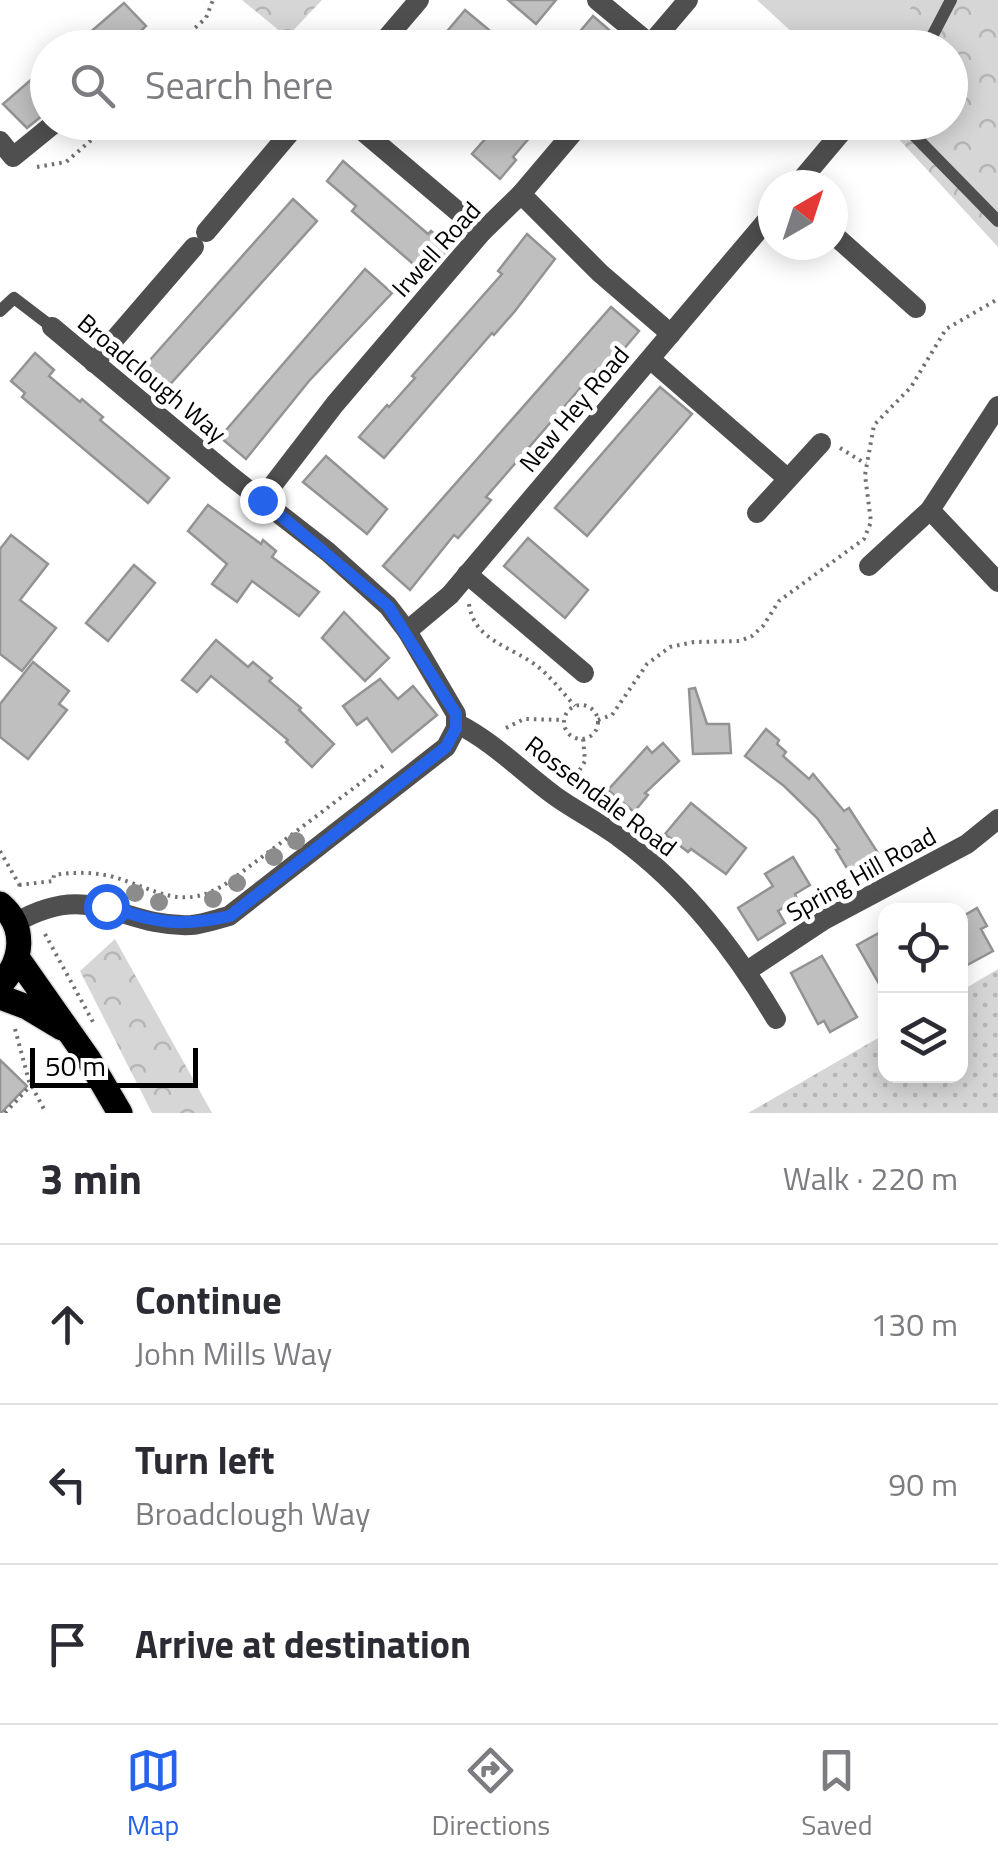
<!DOCTYPE html>
<html lang="en">
<head>
<meta charset="utf-8">
<style>
  body { margin:0; font-family:"Titillium Web",sans-serif; background:#f7f7f7; color:#2b2b33 }
  .controls { position:absolute; right:30px; bottom:30px; display:grid; overflow:hidden; border-radius:20px; box-shadow:0 5px 25px #0003 }
  .controls button { width:90px; height:90px; display:grid; place-items:center; padding:0; border:0; border-bottom:2px solid #e1e1e2; background:#fff; color:#2b2b33; font:50px sans-serif }
  .compass { position:absolute; left:758px; top:170px; width:90px; height:90px; border-radius:50%; background:#fff; box-shadow:0 5px 25px #0003; rotate:39deg }
  .scale { position:absolute; left:30px; bottom:25px; width:168px; box-sizing:border-box; padding-left:10px; border:5px solid #000; border-top:0; font-size:28px; line-height:35px; white-space:nowrap; color:#000; -webkit-text-stroke:8px #fff; paint-order:stroke }
  .stop { position:absolute; width:30px; height:30px; margin:-22px; border:8px solid #2563eb; border-radius:50%; background:#fff }
  .stop.end { background:#2563eb; border-color:#fff; box-shadow:0 2px 10px #0008 }
  .list { margin:0; padding:0; list-style:none }
  h2 { display:flex; justify-content:space-between; align-items:center; height:130px; margin:0; padding:0 40px; font-size:42px }
  h2 small { font-size:32px; font-weight:400; color:#7c7c81 }
  .list li { display:grid; grid-template-columns:65px 1fr auto; gap:30px; align-items:center; box-sizing:border-box; height:160px; padding:0 40px; border-top:2px solid #e1e1e2 }
  .list b { display:block; font-size:38px; white-space:nowrap }
  .list p { margin:0; font-size:32px; white-space:nowrap; color:#7c7c81 }
  .list em { font-size:32px; font-style:normal; color:#7c7c81 }
  .icon { flex:none; width:55px; height:55px; fill:none; stroke:currentColor; stroke-width:2; stroke-linecap:round; stroke-linejoin:round }
  .map { position:relative; flex:none; width:998px; height:1113px; overflow:hidden }
  .search { position:absolute; background:#fff; box-shadow:0 5px 25px #0003; left:30px; right:30px; top:30px; height:110px; display:flex; align-items:center; gap:25px; box-sizing:border-box; padding:0 35px; border-radius:55px; color:#7c7c81; font-size:38px }
  .sheet { height:610px; background:#fff }
  nav { display:flex; justify-content:space-around; align-items:center; box-sizing:border-box; height:140px; border-top:2px solid #e1e1e2; background:#fff; font-size:28px; color:#7c7c81 }
  nav a { display:grid; justify-items:center; gap:5px }
  nav .on { color:#2563eb }
  .map>svg:first-child { display:block }
  .grass { fill:url(#grass-dots) }
  .forest { fill:url(#forest-crowns) }
  .green { fill:#d6d6d6 }
  .building { fill:#bfbfbf; stroke:#939393; stroke-width:2.5 }
  .lines { fill:none; stroke-linecap:round; stroke-linejoin:round }
  .primary-casing { stroke:#dbdbdb; stroke-width:28 }
  .path { stroke:#717171; stroke-width:4; stroke-dasharray:2.5 5; stroke-linecap:butt }
  .lane { stroke:#4f4f4f; stroke-width:12 }
  .street { stroke:#4f4f4f; stroke-width:20 }
  .primary { stroke:#000; stroke-width:25 }
  .tree { fill:#8c8c8c }
  .route { stroke:#2563eb; stroke-width:12 }
  .labels { text-anchor:middle; stroke-width:9; stroke-linejoin:round; paint-order:stroke }
  .street-label { font-size:25px; fill:#000; stroke:#fff }
</style>
</head>
<body>
<div class="map">
<svg width="998" height="1113" viewBox="0 0 998 1113">
  <defs>
    <pattern id="grass-dots" width="8" height="8" patternUnits="userSpaceOnUse" patternTransform="scale(2.5)"><rect width="8" height="8" fill="#d6d6d6"/><path d="M2 2h.1M6 6h.1" fill="none" stroke="#b6b6b6" stroke-width="1.8" stroke-linecap="round"/></pattern>
    <pattern id="forest-crowns" width="20" height="18" patternUnits="userSpaceOnUse" patternTransform="scale(2.5)"><rect width="20" height="18" fill="#d6d6d6"/><path d="M2 6a3 3 0 1 1 6 0M12 15a3 3 0 1 1 6 0" fill="none" stroke="#b6b6b6"/></pattern>
  </defs>
  <rect width="100%" height="100%" fill="#fff"/>
  <!-- grass -->
  <path class="grass" d="M998,969V1113H748L885,1034L886,1076H960L961,991Z"/>
  <!-- forest -->
  <g class="forest">
    <path d="M242,0H322L287,37Z"/>
    <path d="M915,0H998V247L884,123L950,122V48L886,47Z"/>
    <path d="M115,939L212,1113H152L80,971Z"/>
  </g>
  <!-- green -->
  <path class="green" d="M757,0H915L887,48L808,47Z"/>
  <!-- building -->
  <g class="building">
    <path d="M508,0H556L536,24Z"/>
    <path d="M124,3L146,26L123,48H72Z"/>
    <path d="M465,10L489,30L474,48H433Z"/>
    <path d="M593,16L630,48H566Z"/>
    <path d="M48,65V111L27,128L3,104Z"/>
    <path d="M500,122H543L513,157L516,160L500,179L472,154Z"/>
    <path d="M343,161L428,234L431,231L450,247L426,275L352,211L356,206L327,181Z"/>
    <path d="M293,199L317,221L165,390L141,370Z"/>
    <path d="M527,234L555,259L515,311L494,335L492,333L384,458L359,437L387,405L389,407L415,378L412,376L502,274L498,271Z"/>
    <path d="M365,269L392,293L309,381L246,459L220,437Z"/>
    <path d="M611,307L639,331L602,375L596,370L486,497L491,500L458,538L454,535L410,590L383,566Z"/>
    <path d="M35,353L54,370L49,376L80,402L82,399L103,417L100,420L169,478L148,503L22,397L25,393L11,381Z"/>
    <path d="M660,387L692,414L587,536L555,508Z"/>
    <path d="M326,456L387,509L367,534L303,482Z"/>
    <path d="M208,505L261,544L263,540L276,551L272,557L319,592L299,616L252,581L237,602L212,584L227,564L188,531Z"/>
    <path d="M11,535L48,564L20,600L56,628L22,671L0,654V549Z"/>
    <path d="M528,538L588,590L565,618L504,566Z"/>
    <path d="M134,565L155,583L108,641L86,623Z"/>
    <path d="M344,612L389,658L365,681L322,638Z"/>
    <path d="M216,640L248,667L253,662L272,678L269,681L301,708L299,710L334,744L312,767L286,742L288,740L211,676L197,692L182,680Z"/>
    <path d="M33,662L69,691L59,704L67,710L28,759L0,737V704Z"/>
    <path d="M380,679L398,699L413,686L437,715L392,752L367,718L357,725L343,706Z"/>
    <path d="M695,688L707,724H729L731,753L693,754L689,689Z"/>
    <path d="M766,729L779,740L777,744L786,752L783,756L809,779L813,774L844,811L849,808L878,853L863,862L865,866L851,875L836,850L839,849L817,818L784,786L745,756Z"/>
    <path d="M663,743L679,761L645,793L648,795L634,812L608,790L647,747L652,753Z"/>
    <path d="M691,803L746,848L726,874L691,849L688,852L665,834Z"/>
    <path d="M793,857L810,885L795,894L797,899L778,911L785,923L758,940L738,908L773,886L765,874Z"/>
    <path d="M977,908L987,926L981,929L993,951L960,969V918Z"/>
    <path d="M886,929V996L857,945Z"/>
    <path d="M822,956L857,1017L830,1032L824,1021L818,1024L791,973Z"/>
    <path d="M0,1060L27,1086L1,1113H0Z"/>
  </g>
  <g class="lines">
    <!-- primary casing -->
    <g class="primary-casing">
      <g id="primary">
        <path d="M0,904C27,927 23,961 0,985"/>
        <path d="M18,959L89,1060L120,1113"/>
        <path d="M0,997L27,1007L62,1028"/>
      </g>
    </g>
    <!-- path -->
    <g class="path">
      <path d="M173,48L206,18L213,0"/>
      <path d="M37,167L66,162L112,122"/>
      <path d="M840,448L866,464"/>
      <path d="M469,604C474,641 511,646 537,666C552,678 562,692 575,706"/>
      <circle cx="581" cy="722" r="17"/>
      <path d="M598,720L612,715L647,664L670,647L694,642L740,641L752,636L763,626L779,601L864,539L871,522L865,475L874,425L911,387L946,329L998,299"/>
      <path d="M506,728L524,719L564,720"/>
      <path d="M572,783L585,761L583,738"/>
      <path d="M0,851L20,886"/>
      <path d="M19,885L53,881L54,875C73,872 91,872 110,876C158,889 182,914 230,881L387,763"/>
      <path d="M45,934L93,1022"/>
      <path d="M15,1029L29,1081L46,1113"/>
      <path d="M5,1113L32,1084"/>
    </g>
    <!-- lane -->
    <g class="lane">
      <path d="M926,48L951,0"/>
      <path d="M901,122L998,221"/>
      <path d="M0,311L14,298L52,327"/>
    </g>
    <!-- street -->
    <g class="street">
      <path d="M597,0L650,44"/>
      <path d="M149,48V47"/>
      <path d="M378,48L419,0"/>
      <path d="M647,48L688,0"/>
      <path d="M352,122L482,232"/>
      <path d="M0,141L13,157L56,122"/>
      <path d="M797,185L850,122"/>
      <path d="M521,194L600,273L671,334"/>
      <path d="M206,232L299,122"/>
      <path d="M833,234L916,308"/>
      <path d="M650,359L787,478"/>
      <path d="M94,363L194,247"/>
      <path d="M262,499L335,404L482,232L521,194L582,122"/>
      <path d="M930,510L998,582"/>
      <path d="M757,513L821,443"/>
      <path d="M869,566L930,510L998,406"/>
      <path d="M467,574L584,673"/>
      <path d="M407,631L450,595L773,213"/>
      <path d="M456,723C494,742 521,771 555,796C576,811 600,823 620,838C686,886 735,950 776,1019"/>
      <path d="M15,923C92,878 120,928 191,925C203,924 217,919 229,916L446,747L456,728V714L407,631L388,606L328,552L228,474L52,327"/>
      <path d="M747,971L824,920L967,844L998,819"/>
    </g>
    <!-- primary -->
    <use href="#primary" class="primary"/>
  </g>
  <!-- trees -->
  <g class="tree">
    <circle cx="296" cy="841" r="9"/>
    <circle cx="274" cy="857" r="9"/>
    <circle cx="237" cy="883" r="9"/>
    <circle cx="135" cy="893" r="9"/>
    <circle cx="213" cy="899" r="9"/>
    <circle cx="159" cy="902" r="9"/>
  </g>
  <g class="lines">
    <!-- route -->
    <path class="route" d="M106,906C156,922 177,928 230,916L446,747L456,728V714L388,606L262,500"/>
  </g>
  <g class="labels">
    <!-- street labels -->
    <g class="street-label">
      <text transform="translate(436 249) rotate(-48)" y="9">Irwell Road</text>
      <text transform="translate(152 378) rotate(40)" y="9">Broadclough Way</text>
      <text transform="translate(574 409) rotate(-50)" y="9">New Hey Road</text>
      <text transform="translate(601 796) rotate(37)" y="9">Rossendale Road</text>
      <text transform="translate(861 874) rotate(-29)" y="9">Spring Hill Road</text>
    </g>
  </g>
</svg>
<div class="controls">
<button><svg class="icon" aria-label="locate" viewBox="0 0 24 24"><circle cx="12" cy="12" r="6"/><path d="M12 2v4M12 18v4M2 12h4M18 12h4"/></svg></button>
<button><svg class="icon" aria-label="layers" viewBox="0 0 24 24"><path d="M12 4l9 5-9 5-9-5zM3 14l9 5 9-5"/></svg></button>
</div>
<svg class="compass" viewBox="-18 -18 36 36"><path d="M0-13l5 13h-10z" fill="#e53935"/><path d="M0 13l5-13h-10z" fill="#7c7c81"/></svg>
<div class="scale">50 m</div>
<div class="stop" style="left:106px;top:906px"></div>
<div class="stop end" style="left:262px;top:500px"></div>
<div class="search"><svg class="icon" aria-label="search" viewBox="0 0 24 24"><circle cx="10" cy="10" r="6"/><path d="M15 15l6 6"/></svg>Search here</div>
</div>
<section class="sheet">
<h2>3 min<small>Walk · 220 m</small></h2>
<ul class="list">
<li><svg class="icon" aria-label="ahead" viewBox="0 0 24 24"><path d="M12 20V5M6 11l6-6 6 6"/></svg><div><b>Continue</b><p>John Mills Way</p></div><em>130 m</em></li>
<li><svg class="icon" aria-label="left" viewBox="0 0 24 24"><path d="M17 20v-9H6M10 6l-5 5 5 5"/></svg><div><b>Turn left</b><p>Broadclough Way</p></div><em>90 m</em></li>
<li><svg class="icon" aria-label="arrive" viewBox="0 0 24 24"><path d="M6 21V4h12l-3 4 3 4H6"/></svg><div><b>Arrive at destination</b></div></li>
</ul>
</section>
<nav>
<a class="on"><svg class="icon" aria-label="map" viewBox="0 0 24 24"><path d="M3 6l6-2 6 2 6-2v14l-6 2-6-2-6 2zM9 4v14M15 6v14"/></svg>Map</a>
<a><svg class="icon" aria-label="directions" viewBox="0 0 24 24"><path d="M12 3l9 9-9 9-9-9zM9 14v-3h6M13 9l2 2-2 2"/></svg>Directions</a>
<a><svg class="icon" aria-label="saved" viewBox="0 0 24 24"><path d="M7 4h10v16l-5-4-5 4z"/></svg>Saved</a>
</nav>
</body>
</html>
